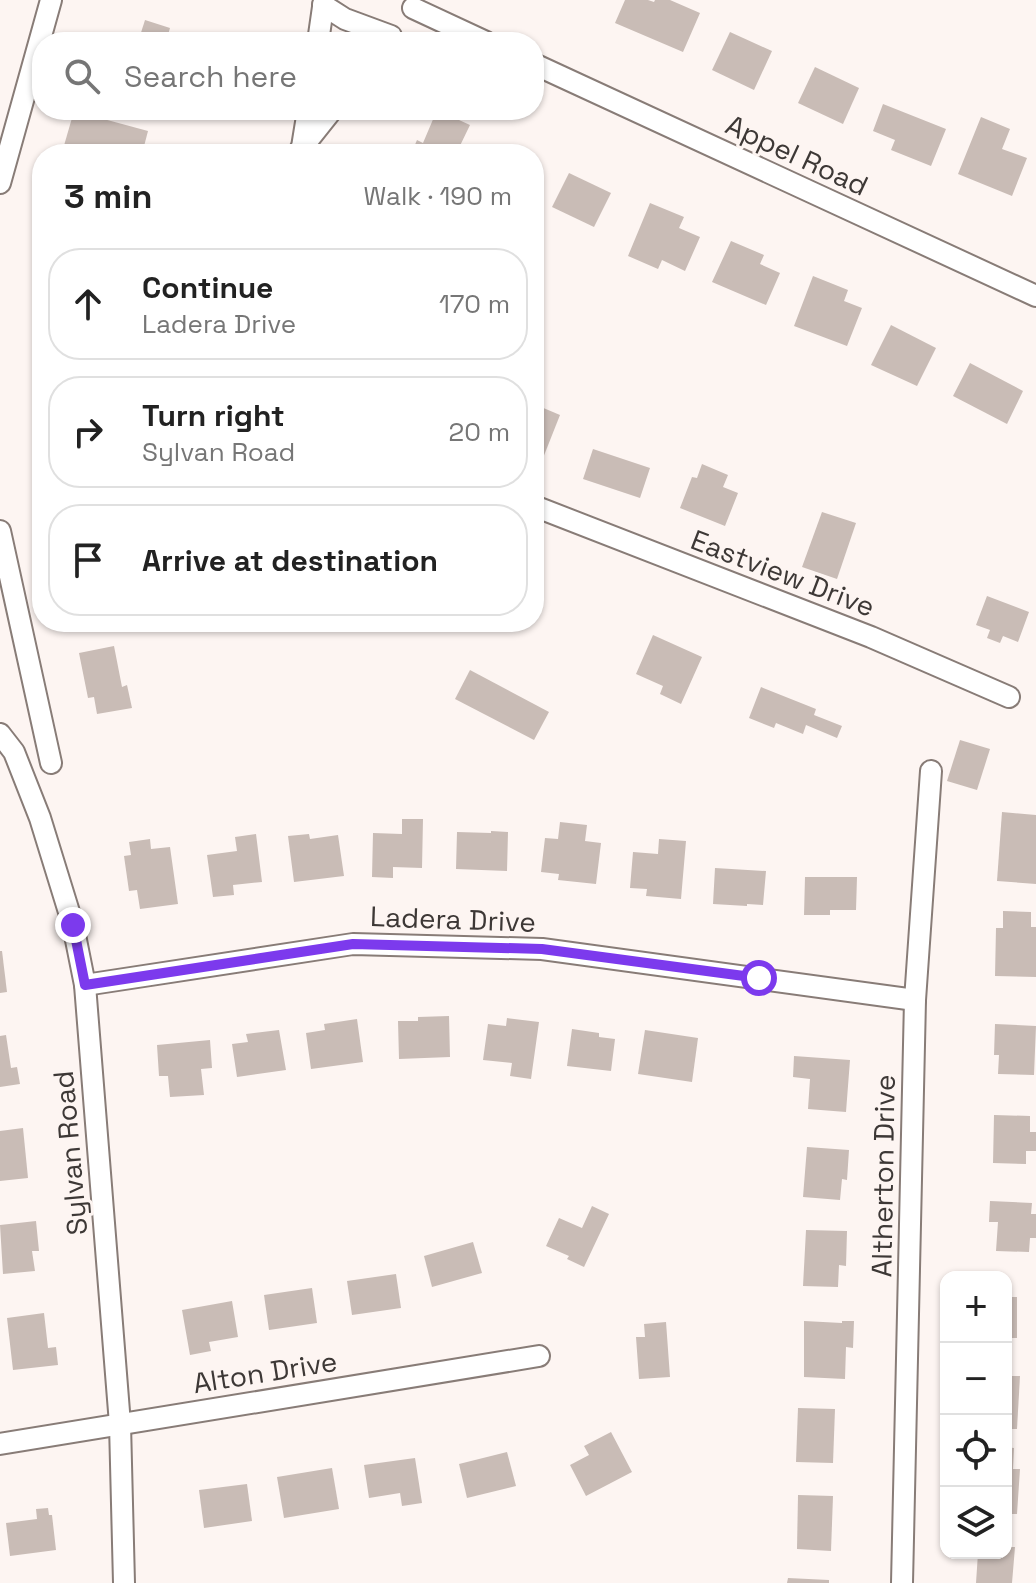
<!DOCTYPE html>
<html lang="en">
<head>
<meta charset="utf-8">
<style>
  body { margin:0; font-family:"Space Grotesk",sans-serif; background:#f6f6f6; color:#222 }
  .controls { position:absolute; right:24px; bottom:24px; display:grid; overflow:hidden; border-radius:16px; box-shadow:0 2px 6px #0004 }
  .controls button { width:72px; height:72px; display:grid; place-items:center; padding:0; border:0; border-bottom:2px solid #e0e0e0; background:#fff; color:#222; font:40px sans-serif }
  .stop { position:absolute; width:24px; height:24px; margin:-18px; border:6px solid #7c3aed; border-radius:50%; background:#fff }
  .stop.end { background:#7c3aed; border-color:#fff; box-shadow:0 2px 8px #0008 }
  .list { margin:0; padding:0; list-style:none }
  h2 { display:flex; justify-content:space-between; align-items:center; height:104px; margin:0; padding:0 32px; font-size:34px }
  h2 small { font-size:26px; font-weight:400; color:#767676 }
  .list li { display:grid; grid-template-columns:52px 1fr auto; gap:24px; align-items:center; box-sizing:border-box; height:112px; margin:0 16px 16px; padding:0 16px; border:2px solid #e0e0e0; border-radius:32px }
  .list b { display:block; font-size:30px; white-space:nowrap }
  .list p { margin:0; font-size:26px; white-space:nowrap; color:#767676 }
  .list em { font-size:26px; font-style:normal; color:#767676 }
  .icon { flex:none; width:44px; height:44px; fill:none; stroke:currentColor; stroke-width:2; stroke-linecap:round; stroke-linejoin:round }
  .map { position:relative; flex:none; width:1036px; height:1583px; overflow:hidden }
  .search { position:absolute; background:#fff; box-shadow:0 2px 6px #0004; left:32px; top:32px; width:512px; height:88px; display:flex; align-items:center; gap:20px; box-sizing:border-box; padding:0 28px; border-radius:32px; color:#767676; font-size:30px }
  .panel { position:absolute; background:#fff; box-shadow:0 2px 6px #0004; left:32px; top:144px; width:512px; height:488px; border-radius:32px }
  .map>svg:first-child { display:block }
  .building { fill:#c9bcb6 }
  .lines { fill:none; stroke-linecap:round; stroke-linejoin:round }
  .minor-casing { stroke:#887c77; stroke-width:24 }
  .minor { stroke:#fff; stroke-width:20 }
  .route { stroke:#7c3aed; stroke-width:10 }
  .labels { text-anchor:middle; stroke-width:6; stroke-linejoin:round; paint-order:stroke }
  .street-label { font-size:28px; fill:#3d3836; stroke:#fdf5f2 }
</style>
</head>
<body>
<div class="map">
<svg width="1036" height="1583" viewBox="0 0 1036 1583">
  <rect width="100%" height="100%" fill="#fdf5f2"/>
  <!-- building -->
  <g class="building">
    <path d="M625,0H648L654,2L655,0H670L700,13L683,52L615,23Z"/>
    <path d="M145,20L170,28L166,42H138Z"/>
    <path d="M730,32L772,51L754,90L712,70Z"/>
    <path d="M815,67L859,88L843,124L798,103Z"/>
    <path d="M883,104L946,129L931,166L891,150L895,140L873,131Z"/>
    <path d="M437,110L470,125L456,154H411L417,140L423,143Z"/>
    <path d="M74,111L148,131L142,154H81L63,149Z"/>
    <path d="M981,117L1010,129L1002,149L1027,158L1012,196L958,174Z"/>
    <path d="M569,173L611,193L594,227L552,207Z"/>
    <path d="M650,203L684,217L679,228L700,237L685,271L662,260L658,269L628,256Z"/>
    <path d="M731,241L764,255L760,264L780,273L766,305L712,282Z"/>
    <path d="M813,276L848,290L844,301L862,308L847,346L794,326Z"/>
    <path d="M891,325L936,348L917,386L871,365Z"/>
    <path d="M970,363L1023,391L1007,424L953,396Z"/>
    <path d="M534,404L560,415L543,458L534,455Z"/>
    <path d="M593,449L650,468L640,498L583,479Z"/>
    <path d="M702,464L728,475L723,487L738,493L725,526L680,508L692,477L697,478Z"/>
    <path d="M822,512L856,523L837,579L802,567Z"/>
    <path d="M987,596L1029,612L1018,642L1003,636L1000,643L987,638L990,630L976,625Z"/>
    <path d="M653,635L702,657L681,704L660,694L663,686L636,674Z"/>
    <path d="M114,646L122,687L127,685L132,708L97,714L94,697L88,698L79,653Z"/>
    <path d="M470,670L549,712L534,740L455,699Z"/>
    <path d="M761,687L816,709L814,715L842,726L837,738L806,725L803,734L776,723L774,728L749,718Z"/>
    <path d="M960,740L990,749L977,790L947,781Z"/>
    <path d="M1002,812L1036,815V884L997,881Z"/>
    <path d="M402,819H423L422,868L393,867V878L372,877L373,833L402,834Z"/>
    <path d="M560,822L587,825L585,841L601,843L596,884L558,880L559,874L541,872L545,838L558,839Z"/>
    <path d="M491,831L508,832L507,871L456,869L457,832L491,833Z"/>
    <path d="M256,834L262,882L233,885L234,895L213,897L207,855L237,851L235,837Z"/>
    <path d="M309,834L310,839L338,835L344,876L294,882L288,836Z"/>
    <path d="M150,839L151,849L170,847L178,904L140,909L137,890L129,891L124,856L131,855L129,842Z"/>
    <path d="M659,839L686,841L681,899L646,896L647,889L630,888L633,852L658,854Z"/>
    <path d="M715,868L766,871L763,905L747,904V906L713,904Z"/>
    <path d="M805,877H857L856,910H830V915H804Z"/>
    <path d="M1003,911L1031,912V927H1036V977L995,976L996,928H1003Z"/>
    <path d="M0,951H2L7,992L0,993Z"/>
    <path d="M449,1016L450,1057L399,1059L398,1021H418V1017Z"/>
    <path d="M507,1018L539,1022L531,1079L510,1076L512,1063L483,1060L488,1024L506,1026Z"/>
    <path d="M357,1019L363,1062L311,1069L306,1033L325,1030L324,1024Z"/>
    <path d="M995,1024L1036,1026L1034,1075L998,1074L999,1055H994Z"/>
    <path d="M572,1029L599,1033V1037L615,1039L611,1071L567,1066Z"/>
    <path d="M279,1030L286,1070L237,1077L232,1044L248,1042L246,1034Z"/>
    <path d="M645,1030L698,1038L692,1082L638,1074Z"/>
    <path d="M6,1035L11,1068L17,1067L20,1084L0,1087V1036Z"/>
    <path d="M210,1040L212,1068L201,1069L204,1095L170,1097L168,1076H159L157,1045Z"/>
    <path d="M794,1056L850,1060L846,1112L808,1109L810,1079L793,1077Z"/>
    <path d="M994,1115L1030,1116V1132H1036V1151H1026V1164L993,1163Z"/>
    <path d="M23,1128L28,1178L0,1181V1131Z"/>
    <path d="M807,1147L849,1150L847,1180L842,1179L840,1200L803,1197Z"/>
    <path d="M990,1201L1032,1203L1031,1214H1036V1238H1030L1029,1252L996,1251L998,1222H989Z"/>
    <path d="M592,1206L609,1214L584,1267L567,1259L569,1256L546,1246L559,1218L582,1228Z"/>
    <path d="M36,1221L39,1251H32L35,1271L3,1274L0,1225Z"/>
    <path d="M806,1230L847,1231L846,1266L839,1265L838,1287L803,1286Z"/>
    <path d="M473,1242L482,1273L432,1287L424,1256Z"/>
    <path d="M396,1274L401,1308L352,1315L347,1281Z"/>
    <path d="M312,1288L317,1323L269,1330L264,1295Z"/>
    <rect x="1006" y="1297" width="11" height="41"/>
    <path d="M232,1301L238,1337L209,1342L211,1351L190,1355L182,1310Z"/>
    <path d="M44,1313L48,1348L56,1347L58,1365L13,1370L7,1318Z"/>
    <path d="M804,1321L842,1323V1321H854L853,1348L846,1347L845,1379L804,1377Z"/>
    <path d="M666,1322L670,1377L639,1379L636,1337H645L644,1324Z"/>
    <path d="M1006,1376H1020L1017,1429H1006Z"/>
    <path d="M798,1408L835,1409L833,1463L796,1462Z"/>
    <path d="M611,1432L632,1472L586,1496L570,1465L589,1455L584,1446Z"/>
    <path d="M1006,1447L1014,1448L1013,1469H1020L1017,1514H1006Z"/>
    <path d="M507,1452L516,1486L467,1498L459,1464Z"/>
    <path d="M415,1458L422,1503L402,1506L400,1493L369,1498L364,1465Z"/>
    <path d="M332,1468L339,1509L284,1518L277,1477Z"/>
    <path d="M247,1484L252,1521L204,1528L199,1490Z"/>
    <path d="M798,1495L833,1496L831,1551L797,1549Z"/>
    <path d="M48,1508L49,1515H52L56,1550L10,1556L6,1523L37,1519L36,1509Z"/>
    <path d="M1006,1547H1015L1012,1583H976L978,1553H1006Z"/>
    <path d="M788,1578L829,1580V1583H787Z"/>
  </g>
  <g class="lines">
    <!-- minor casing -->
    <g class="minor-casing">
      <g id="minor">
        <path d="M323,5L345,19L391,36"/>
        <path d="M413,8L486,42"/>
        <path d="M318,42L324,0"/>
        <path d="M534,64L1036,296"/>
        <path d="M302,147L308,110"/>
        <path d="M297,154L332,110"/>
        <path d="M0,183L51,0"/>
        <path d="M534,506L871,637L1009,697"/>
        <path d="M0,531L51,763"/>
        <path d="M0,734L14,752L40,818L73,925L85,985L120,1424L124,1583"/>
        <path d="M85,985L353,944L542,949L915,1000"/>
        <path d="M0,1444L539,1356"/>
        <path d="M902,1583L915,1000L931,771"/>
      </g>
    </g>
    <!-- minor -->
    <use href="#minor" class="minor"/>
  </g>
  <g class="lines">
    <!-- route -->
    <path class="route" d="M73,925L85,985L353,944L542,949L759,978"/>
  </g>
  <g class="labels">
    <!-- street labels -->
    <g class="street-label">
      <text transform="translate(797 155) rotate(25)" y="10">Appel Road</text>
      <text transform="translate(783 573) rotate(21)" y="10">Eastview Drive</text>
      <text transform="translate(453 919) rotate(2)" y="10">Ladera Drive</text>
      <text transform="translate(70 1153) rotate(-95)" y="10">Sylvan Road</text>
      <text transform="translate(883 1176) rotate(-89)" y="10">Altherton Drive</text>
      <text transform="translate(265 1372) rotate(-9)" y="10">Alton Drive</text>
    </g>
  </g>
</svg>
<div class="controls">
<button>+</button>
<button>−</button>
<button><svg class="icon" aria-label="locate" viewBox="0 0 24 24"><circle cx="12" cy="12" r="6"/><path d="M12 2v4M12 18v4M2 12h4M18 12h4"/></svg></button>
<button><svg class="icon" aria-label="layers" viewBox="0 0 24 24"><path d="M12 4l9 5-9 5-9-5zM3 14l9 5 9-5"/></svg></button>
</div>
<div class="stop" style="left:759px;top:978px"></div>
<div class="stop end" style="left:73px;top:925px"></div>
<div class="search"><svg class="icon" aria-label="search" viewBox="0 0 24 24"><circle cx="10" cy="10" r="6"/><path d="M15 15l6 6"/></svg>Search here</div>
<section class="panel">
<h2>3 min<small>Walk · 190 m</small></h2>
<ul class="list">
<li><svg class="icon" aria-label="ahead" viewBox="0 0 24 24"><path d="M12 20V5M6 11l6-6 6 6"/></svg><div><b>Continue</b><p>Ladera Drive</p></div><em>170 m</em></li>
<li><svg class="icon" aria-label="right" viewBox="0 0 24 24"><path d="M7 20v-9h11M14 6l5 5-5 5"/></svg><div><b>Turn right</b><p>Sylvan Road</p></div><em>20 m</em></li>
<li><svg class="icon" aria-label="arrive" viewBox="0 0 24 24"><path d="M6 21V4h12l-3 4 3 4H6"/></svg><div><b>Arrive at destination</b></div></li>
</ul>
</section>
</div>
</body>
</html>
